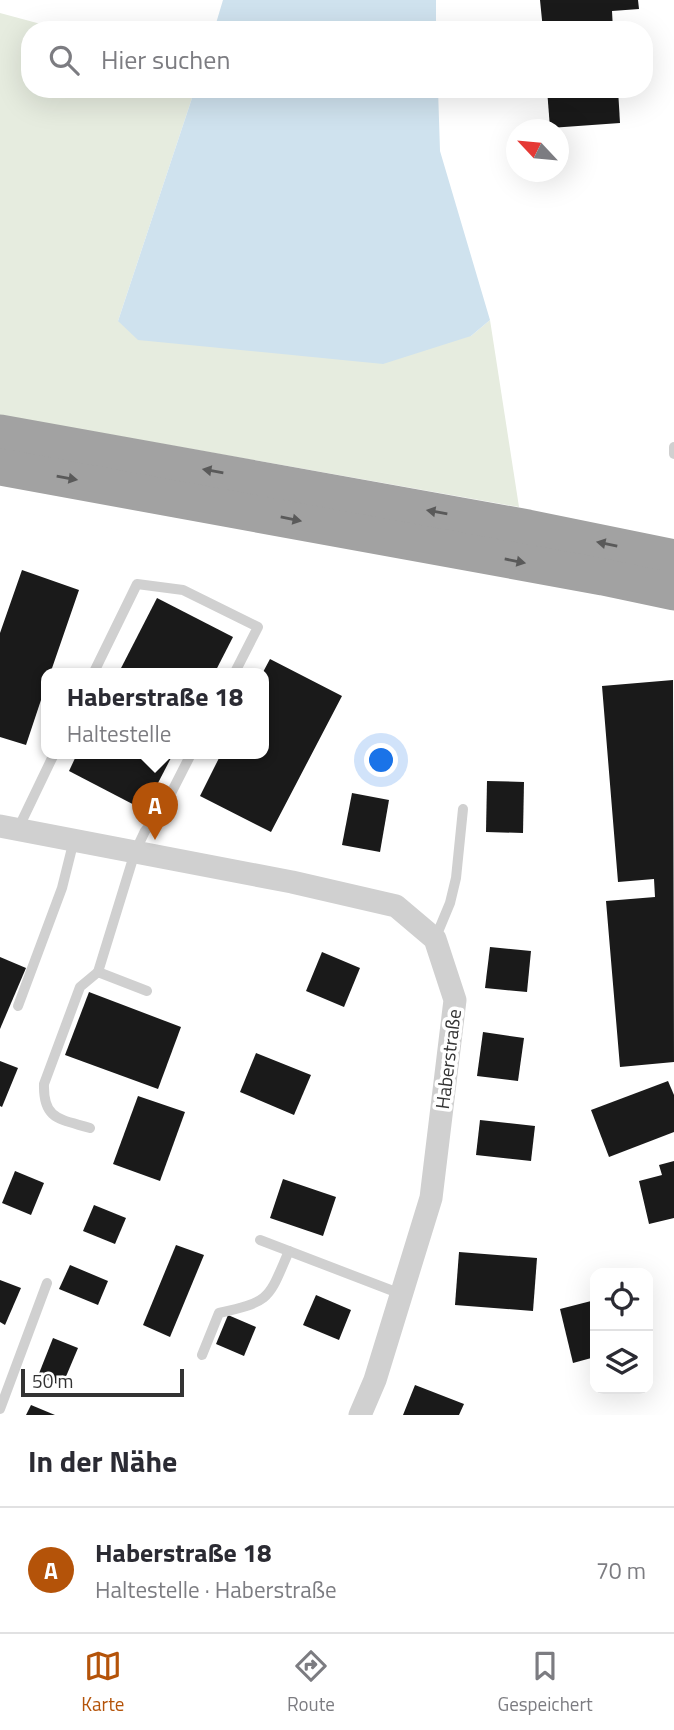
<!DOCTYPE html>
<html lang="de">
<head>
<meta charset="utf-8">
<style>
  body { margin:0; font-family:"Titillium Web",sans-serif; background:#f2f2f3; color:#2b2b33 }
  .controls { position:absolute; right:21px; bottom:21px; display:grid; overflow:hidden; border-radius:14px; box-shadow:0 7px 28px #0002 }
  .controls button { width:63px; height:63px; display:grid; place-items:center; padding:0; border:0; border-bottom:2px solid #e1e1e2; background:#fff; color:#2b2b33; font:35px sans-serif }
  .compass { position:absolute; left:506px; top:119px; width:63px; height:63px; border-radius:50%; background:#fff; box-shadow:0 7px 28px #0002; rotate:296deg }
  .scale { position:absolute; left:21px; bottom:18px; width:163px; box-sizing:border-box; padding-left:7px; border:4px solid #333; border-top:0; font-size:19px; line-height:24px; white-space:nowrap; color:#333; -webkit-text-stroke:5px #fff; paint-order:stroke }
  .you { position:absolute; left:382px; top:761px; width:24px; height:24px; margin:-18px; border:5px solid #fff; border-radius:50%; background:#1a73e8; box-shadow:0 0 0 10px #1a73e833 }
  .badge { display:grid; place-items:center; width:46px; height:46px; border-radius:50%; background:#b45309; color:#fff; font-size:23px; font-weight:700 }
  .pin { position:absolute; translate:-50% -58px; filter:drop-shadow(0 2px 4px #0008) }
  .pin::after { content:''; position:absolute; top:37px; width:24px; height:21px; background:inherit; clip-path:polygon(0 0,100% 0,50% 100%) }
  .popup { position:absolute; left:41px; top:668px; width:228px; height:91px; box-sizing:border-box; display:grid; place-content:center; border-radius:14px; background:#fff; filter:drop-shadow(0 2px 5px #0005); font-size:23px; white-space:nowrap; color:#7c7c81 }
  .popup b { font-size:26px; color:#2b2b33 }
  .popup::after { content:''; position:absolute; left:50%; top:100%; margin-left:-14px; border:14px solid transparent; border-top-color:#fff }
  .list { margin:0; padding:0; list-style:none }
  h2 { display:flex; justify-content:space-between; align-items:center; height:91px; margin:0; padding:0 28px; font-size:30px }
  h2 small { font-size:23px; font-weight:400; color:#7c7c81 }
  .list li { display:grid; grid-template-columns:46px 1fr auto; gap:21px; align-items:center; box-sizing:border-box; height:126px; padding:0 28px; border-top:2px solid #e1e1e2 }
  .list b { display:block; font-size:26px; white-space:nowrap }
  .list p { margin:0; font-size:23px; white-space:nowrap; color:#7c7c81 }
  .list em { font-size:23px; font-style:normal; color:#7c7c81 }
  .icon { flex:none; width:38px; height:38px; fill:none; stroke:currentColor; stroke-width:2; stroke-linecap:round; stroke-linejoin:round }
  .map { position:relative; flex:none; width:674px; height:1415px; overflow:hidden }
  .search { position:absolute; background:#fff; box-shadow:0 7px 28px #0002; left:21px; right:21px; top:21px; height:77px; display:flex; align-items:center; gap:18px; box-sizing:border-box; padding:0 24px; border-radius:28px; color:#7c7c81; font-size:26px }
  .sheet { height:217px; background:#fff }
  nav { display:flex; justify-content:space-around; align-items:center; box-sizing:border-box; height:98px; border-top:2px solid #e1e1e2; background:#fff; font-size:19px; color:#7c7c81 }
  nav a { display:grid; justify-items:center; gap:4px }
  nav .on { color:#b45309 }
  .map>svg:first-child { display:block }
  .green { fill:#e6ecdf }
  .water { fill:#cfe2ee }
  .building { fill:#1a1a1a }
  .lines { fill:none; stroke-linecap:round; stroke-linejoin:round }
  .service { stroke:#d0d0d0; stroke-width:10 }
  .minor { stroke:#d0d0d0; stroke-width:23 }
  .trunk { stroke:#a2a2a2; stroke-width:37 }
  .oneway { fill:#5a5a5a }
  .labels { text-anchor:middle; stroke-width:7; stroke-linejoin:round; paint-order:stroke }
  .street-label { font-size:19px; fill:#333; stroke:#fff }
</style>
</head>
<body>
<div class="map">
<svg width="674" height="1415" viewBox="0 0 674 1415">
  <rect width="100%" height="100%" fill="#fff"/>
  <!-- green -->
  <path class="green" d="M0,13L63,30H30V89H195L118,321L471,336L490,320L519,507L0,415Z"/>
  <!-- water -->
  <g class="water">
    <path d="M223,0H436V30H214Z"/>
    <path d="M195,89H438L440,151L490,320L471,336L383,364L138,340L118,321Z"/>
  </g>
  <!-- building -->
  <g class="building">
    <path d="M540,0H638L639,9L612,11L613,30H543Z"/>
    <path d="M547,89H618L620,123L550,128Z"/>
    <path d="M22,570L79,590L50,674H46V685L26,745L0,737V633Z"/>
    <path d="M157,598L233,637L214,674H118Z"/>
    <path d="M270,659L342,696L271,832L200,796L221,754H264L262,674Z"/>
    <path d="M673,680L674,1062L620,1067L606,901L655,897L654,879L618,882L602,686Z"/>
    <path d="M77,754H173L144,810L69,771Z"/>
    <path d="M487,781L524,782L523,833L486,832Z"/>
    <path d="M352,793L389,800L380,852L342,845Z"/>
    <path d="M490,947L531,951L527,992L485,988Z"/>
    <path d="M322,952L360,968L344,1007L306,991Z"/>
    <path d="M0,957L26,968L0,1029Z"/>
    <path d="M89,992L181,1027L158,1089L65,1055Z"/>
    <path d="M483,1032L524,1038L518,1081L477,1076Z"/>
    <path d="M256,1053L311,1075L294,1115L240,1092Z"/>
    <path d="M0,1061L18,1068L2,1107L0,1106Z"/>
    <path d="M668,1081L674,1095V1132L609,1157L591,1110Z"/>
    <path d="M138,1096L185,1112L160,1181L113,1164Z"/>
    <path d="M480,1120L535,1126L531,1161L476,1155Z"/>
    <path d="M674,1161V1218L649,1224L639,1181L662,1175L659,1165Z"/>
    <path d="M15,1171L44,1183L31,1215L2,1203Z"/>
    <path d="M283,1179L336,1197L323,1236L270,1218Z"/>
    <path d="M94,1205L126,1218L115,1244L83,1231Z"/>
    <path d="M176,1245L204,1255L170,1337L143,1325Z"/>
    <path d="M459,1252L537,1258L533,1311L455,1305Z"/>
    <path d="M70,1265L108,1281L98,1305L59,1289Z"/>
    <path d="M0,1280L21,1288L5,1325L0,1322Z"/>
    <path d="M316,1295L351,1310L339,1340L303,1325Z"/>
    <path d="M595,1300V1357L573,1363L560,1309Z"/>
    <path d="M228,1315L256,1327L244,1356L216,1344Z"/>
    <path d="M53,1338L78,1348L62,1386L38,1376Z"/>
    <path d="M415,1385L464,1404L459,1415H403Z"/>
    <path d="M31,1405L55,1415H26Z"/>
  </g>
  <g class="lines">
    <!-- service -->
    <g class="service">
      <path d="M674,447V454"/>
      <path d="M93,674L137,584L183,590L258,627L234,674"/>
      <path d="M18,829L54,754"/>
      <path d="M435,939L450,903L456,878L463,809"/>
      <path d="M147,991L98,972L135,852L145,831L162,811L191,754"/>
      <path d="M18,1006L62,888L74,840"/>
      <path d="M90,1128C60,1119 43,1120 44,1084L80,987L98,972"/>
      <path d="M260,1240L401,1294"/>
      <path d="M202,1355L219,1313C272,1301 268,1299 289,1251"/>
      <path d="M0,1409L47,1283"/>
    </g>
    <!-- minor -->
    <path class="minor" d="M0,826L292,882L396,906L435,939L455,1000L431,1198L375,1380L360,1415"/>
    <!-- trunk -->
    <g class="trunk">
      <path d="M0,433L528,528L674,558"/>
      <path d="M0,467L603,577L674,592"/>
    </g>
  </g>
  <!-- one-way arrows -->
  <defs><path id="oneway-solid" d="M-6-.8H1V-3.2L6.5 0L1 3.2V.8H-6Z" transform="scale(1.75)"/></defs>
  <g class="oneway">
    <use href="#oneway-solid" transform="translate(213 471) rotate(-170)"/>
    <use href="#oneway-solid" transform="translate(67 478) rotate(10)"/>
    <use href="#oneway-solid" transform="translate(437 512) rotate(-170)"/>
    <use href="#oneway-solid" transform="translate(291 519) rotate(11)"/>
    <use href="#oneway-solid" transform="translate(607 544) rotate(-168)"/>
    <use href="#oneway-solid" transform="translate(515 561) rotate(11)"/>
  </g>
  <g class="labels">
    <!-- street labels -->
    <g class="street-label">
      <text transform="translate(448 1059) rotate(-83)" y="7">Haberstraße</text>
    </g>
  </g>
</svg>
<div class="controls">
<button><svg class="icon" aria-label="locate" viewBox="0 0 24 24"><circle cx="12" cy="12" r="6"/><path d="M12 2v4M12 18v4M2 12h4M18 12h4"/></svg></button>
<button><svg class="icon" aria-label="layers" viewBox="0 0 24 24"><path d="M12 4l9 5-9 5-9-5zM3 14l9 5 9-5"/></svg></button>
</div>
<svg class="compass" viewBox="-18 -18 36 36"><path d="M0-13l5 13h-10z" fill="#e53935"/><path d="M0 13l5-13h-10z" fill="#7c7c81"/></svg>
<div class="scale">50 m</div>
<div class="you"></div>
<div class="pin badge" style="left:155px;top:840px">A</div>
<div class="popup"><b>Haberstraße 18</b>Haltestelle</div>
<div class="search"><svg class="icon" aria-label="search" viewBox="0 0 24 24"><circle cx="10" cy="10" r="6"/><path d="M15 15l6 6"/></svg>Hier suchen</div>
</div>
<section class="sheet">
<h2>In der Nähe<small></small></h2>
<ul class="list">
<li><span class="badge">A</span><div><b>Haberstraße 18</b><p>Haltestelle · Haberstraße</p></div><em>70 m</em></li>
</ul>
</section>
<nav>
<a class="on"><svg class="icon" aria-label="map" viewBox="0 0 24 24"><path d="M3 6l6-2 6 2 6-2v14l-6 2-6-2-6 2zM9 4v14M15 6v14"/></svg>Karte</a>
<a><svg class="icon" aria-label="directions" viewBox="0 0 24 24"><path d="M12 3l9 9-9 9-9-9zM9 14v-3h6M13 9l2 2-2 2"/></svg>Route</a>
<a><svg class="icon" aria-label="saved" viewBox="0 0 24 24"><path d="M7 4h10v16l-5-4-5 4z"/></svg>Gespeichert</a>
</nav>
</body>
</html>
